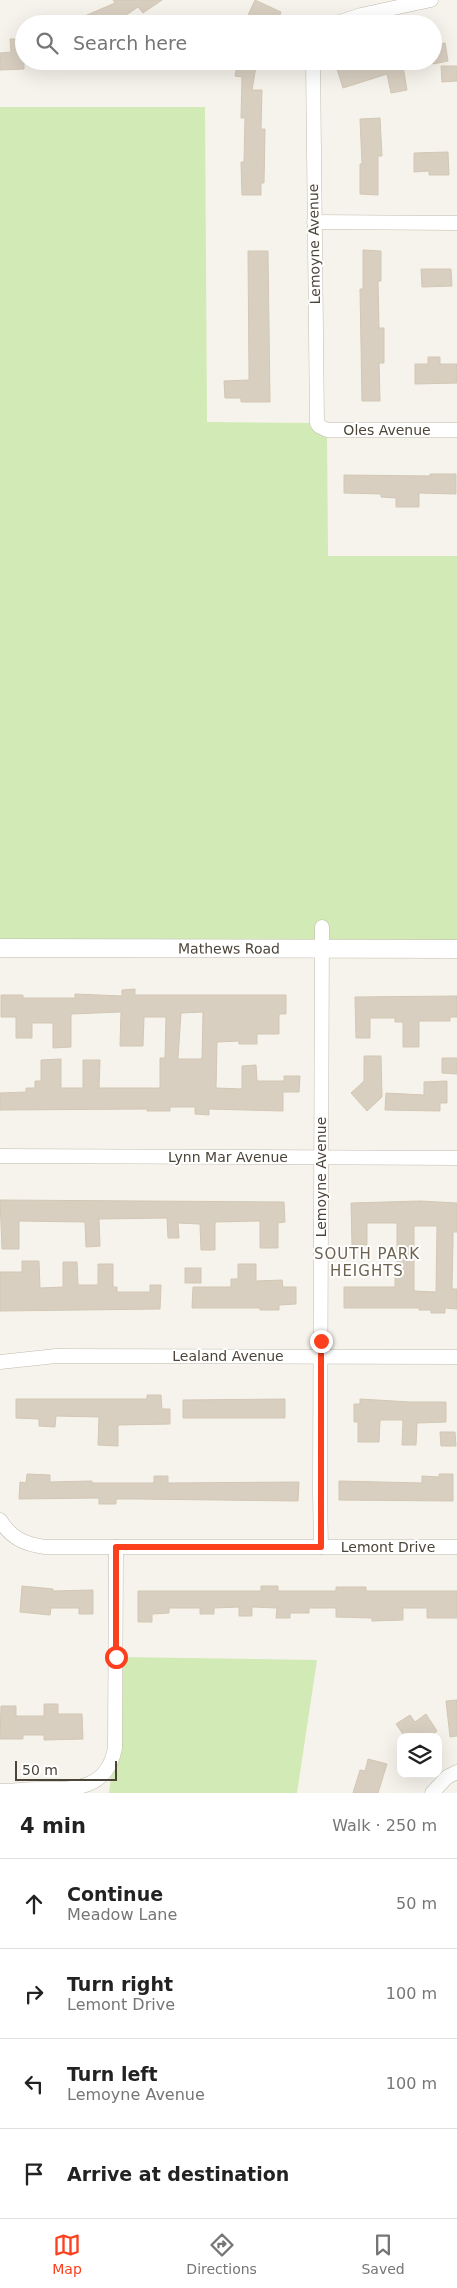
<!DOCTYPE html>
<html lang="en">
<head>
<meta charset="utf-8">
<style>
  body { margin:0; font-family:"DejaVu Sans",sans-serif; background:#f6f6f6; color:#222 }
  .controls { position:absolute; right:15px; bottom:15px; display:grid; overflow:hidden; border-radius:10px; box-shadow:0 5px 20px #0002 }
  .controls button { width:45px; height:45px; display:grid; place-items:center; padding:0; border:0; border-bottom:1px solid #e0e0e0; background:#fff; color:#222; font:25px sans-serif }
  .scale { position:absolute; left:15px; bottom:12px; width:102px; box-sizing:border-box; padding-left:5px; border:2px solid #4b4439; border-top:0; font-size:14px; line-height:18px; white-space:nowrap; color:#4b4439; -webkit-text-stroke:4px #fff; paint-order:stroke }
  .stop { position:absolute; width:15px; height:15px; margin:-11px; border:4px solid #fc3f1d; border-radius:50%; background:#fff }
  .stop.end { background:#fc3f1d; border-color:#fff; box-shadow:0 1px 5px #0008 }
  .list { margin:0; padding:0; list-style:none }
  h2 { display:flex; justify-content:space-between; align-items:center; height:65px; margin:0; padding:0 20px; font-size:21px }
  h2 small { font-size:16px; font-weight:400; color:#767676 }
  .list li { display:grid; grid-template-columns:32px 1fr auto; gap:15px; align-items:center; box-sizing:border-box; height:90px; padding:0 20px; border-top:1px solid #e0e0e0 }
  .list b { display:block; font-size:19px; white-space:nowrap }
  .list p { margin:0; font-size:16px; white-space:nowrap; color:#767676 }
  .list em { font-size:16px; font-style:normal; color:#767676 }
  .icon { flex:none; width:28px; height:28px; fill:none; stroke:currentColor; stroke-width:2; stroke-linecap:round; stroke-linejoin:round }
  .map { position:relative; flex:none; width:457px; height:1793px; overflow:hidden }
  .search { position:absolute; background:#fff; box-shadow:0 5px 20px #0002; left:15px; right:15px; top:15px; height:55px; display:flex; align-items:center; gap:12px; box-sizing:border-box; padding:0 18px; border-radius:28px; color:#767676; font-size:19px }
  .sheet { height:425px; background:#fff }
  nav { display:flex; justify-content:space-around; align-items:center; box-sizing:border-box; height:70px; border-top:1px solid #e0e0e0; background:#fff; font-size:14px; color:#767676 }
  nav a { display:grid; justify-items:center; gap:2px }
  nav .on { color:#fc3f1d }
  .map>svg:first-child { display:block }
  .green { fill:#d2eab5 }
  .building { fill:#d8cfc1; stroke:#d3c7b4; fill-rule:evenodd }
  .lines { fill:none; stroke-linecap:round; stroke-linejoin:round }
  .minor-casing { stroke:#c2bbae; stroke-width:15 }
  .tertiary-casing { stroke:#c2bbae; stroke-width:19 }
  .minor { stroke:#fff; stroke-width:14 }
  .tertiary { stroke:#fff; stroke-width:18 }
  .route { stroke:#fc3f1d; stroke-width:6 }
  .labels { text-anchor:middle; stroke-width:4; stroke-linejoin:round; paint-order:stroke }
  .street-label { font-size:14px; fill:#4b4439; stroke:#fff }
  .neighbourhood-label { font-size:15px; letter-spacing:1px; fill:#6e6250; stroke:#fff }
</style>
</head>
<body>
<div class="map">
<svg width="457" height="1793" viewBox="0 0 457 1793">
  <rect width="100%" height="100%" fill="#f6f3ec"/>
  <!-- green -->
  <g class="green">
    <path d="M0,107H205L207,422L317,423L327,430L328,556H457V949L0,948Z"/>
    <path d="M116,1657L317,1660L297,1793H109L115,1748Z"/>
  </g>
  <!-- building -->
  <g class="building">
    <path d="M113,0H162L143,13L138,7L113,24H66L115,3Z"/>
    <path d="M255,0L281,12L276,24H244Z"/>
    <path d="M10,39H24V69L0,70V53L11,52Z"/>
    <path d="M445,43L448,61L433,64V45Z"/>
    <path d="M238,61H257L252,90H262L261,129H265L264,183H261V195H242L241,162H244L245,118H241L242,77L235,76Z"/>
    <path d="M362,61H402L407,90L391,93L387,74L343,88L337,69Z"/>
    <path d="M441,66H457V81L442,82Z"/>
    <path d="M380,118L382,156H378V195L360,194V164H362L360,119Z"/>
    <path d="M448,152L449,175H429V171L414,172V153Z"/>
    <path d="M363,250L381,251V281H378L379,328H384V363H379L380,401H362L360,289H363Z"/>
    <path d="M248,251H268L270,402H241V398H225L224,381L249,380V376Z"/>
    <path d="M421,269H451L452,286L422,287Z"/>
    <path d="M428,357H440V364H457V383L415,384V364H428Z"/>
    <path d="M430,474H456V494L419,493V507H396V498L381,497V494L344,493V475L430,476Z"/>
    <path d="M135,989V995H286V1014H279V1034H257V1044H239V1041L217,1042L216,1088L242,1089V1066L256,1065L257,1081H284V1076H300L299,1092H283V1111L209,1109V1115L195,1114V1107H170V1111H147V1109L0,1110V1093L26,1092V1088H35V1081H41V1060L61,1059V1088H83V1060H100L99,1088H160V1058H165L166,1017H144L143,1046H120L121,1012L71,1014V1047L53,1048V1023H32V1038H16V1017H1V995H23V998H75V994L122,996V990ZM203,1012L202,1059H178L181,1013Z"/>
    <path d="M457,996V1017H450V1021H419V1047H403V1022H395V1018H370V1038H356L355,997Z"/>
    <path d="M364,1056H381L382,1097L367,1111L351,1093L364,1081Z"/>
    <path d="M442,1058H457V1074L442,1073Z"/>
    <path d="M447,1081V1103H440V1111L385,1110L386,1093L424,1095V1082Z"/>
    <path d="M0,1200L284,1202L285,1222L278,1223V1248H260V1221L215,1222V1250H201L200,1224L178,1223L179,1238H168L167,1218L99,1219L100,1246L86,1247L85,1222L19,1221V1249H2Z"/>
    <path d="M420,1201L457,1203V1232H453V1241L452,1289H457V1309L445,1308V1313H431V1310H419V1308H344V1287H395V1263H397V1223H367V1245H352L351,1203ZM414,1226H437L436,1292L414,1291Z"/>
    <path d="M22,1261H39L40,1288L63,1287V1262H77L78,1285H98V1264H113V1287H117V1292H150V1285H161L160,1309L0,1311V1272H22Z"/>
    <path d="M238,1264H256V1281L282,1280L283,1287H296V1304L279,1305V1310H260V1308H192L193,1287H231V1279H238Z"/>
    <rect x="185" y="1268" width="16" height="15"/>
    <path d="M147,1395H161L162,1409H170V1424L118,1425V1446L98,1445L99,1417L56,1416L55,1427L39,1426V1419L16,1418V1399H147Z"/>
    <path d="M285,1399V1418H183V1400Z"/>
    <path d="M360,1399L410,1402H446V1422L417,1423L416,1445H402L403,1420H380L379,1442H358V1422H354V1404H360Z"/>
    <path d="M440,1432H455L456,1446H441Z"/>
    <path d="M27,1474L50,1475V1482L92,1481V1483H154V1476H168V1483L299,1482L298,1501L137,1499H116V1504H99V1498L19,1499L20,1482L26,1483Z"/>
    <path d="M439,1474H453V1501L339,1500V1481L422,1483V1476L439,1477Z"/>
    <path d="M22,1586L53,1589V1591L93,1590V1614H79V1608H51L50,1615L20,1612Z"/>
    <path d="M261,1586H278V1591H336V1587H366V1591H457V1618H427V1608H403V1620L372,1621V1618L336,1617V1608H309V1613H290V1618H276L277,1608L252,1607V1616H239V1607L214,1608V1614H200V1608H169V1613L152,1614V1622H138V1591H261Z"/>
    <path d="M457,1700V1736L450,1737L446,1701Z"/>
    <path d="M44,1704H58V1714H82L83,1739L44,1740V1735H23V1739H0L1,1706H16V1716H44Z"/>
    <path d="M426,1714L437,1731L430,1737H405L396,1724L410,1715L415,1722Z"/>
    <path d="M368,1759L387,1764L378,1793H353L360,1770L365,1771Z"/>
  </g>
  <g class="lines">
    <!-- minor casing -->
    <g class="minor-casing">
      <g id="minor">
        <path d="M334,24L361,15L431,0"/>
        <path d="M313,61L317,423L319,426L327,430H457"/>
        <path d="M314,222L457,223"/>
        <path d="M0,1156L457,1158"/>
        <path d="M0,1362L56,1356L457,1357"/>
        <path d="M0,1520C11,1538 24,1544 45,1547H457"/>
        <path d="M321,1547L320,1493L322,927"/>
        <path d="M0,1791C13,1791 26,1789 39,1789C73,1789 107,1791 115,1748L116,1547"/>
        <path d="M432,1793L447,1777L457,1772"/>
      </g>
    </g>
    <!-- tertiary casing -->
    <g class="tertiary-casing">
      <g id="tertiary">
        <path id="s1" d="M0,948L457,949"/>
      </g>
    </g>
    <!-- minor -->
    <use href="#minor" class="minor"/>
    <!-- tertiary -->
    <use href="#tertiary" class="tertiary"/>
  </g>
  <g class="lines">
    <!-- route -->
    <path class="route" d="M116,1657V1547H321V1341"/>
  </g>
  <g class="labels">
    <!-- street labels -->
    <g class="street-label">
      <text transform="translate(314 244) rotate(-91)" y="5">Lemoyne Avenue</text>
      <text x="387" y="435">Oles Avenue</text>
      <text dy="5" stroke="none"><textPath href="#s1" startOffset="229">Mathews Road</textPath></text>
      <text x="228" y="1162">Lynn Mar Avenue</text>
      <text transform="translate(321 1177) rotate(-90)" y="5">Lemoyne Avenue</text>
      <text x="228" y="1361">Lealand Avenue</text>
      <text x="388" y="1552">Lemont Drive</text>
    </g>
    <!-- neighbourhood labels -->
    <g class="neighbourhood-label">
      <text x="367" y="1259">SOUTH PARK<tspan x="367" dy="17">HEIGHTS</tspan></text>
    </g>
  </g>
</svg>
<div class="controls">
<button><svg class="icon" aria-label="layers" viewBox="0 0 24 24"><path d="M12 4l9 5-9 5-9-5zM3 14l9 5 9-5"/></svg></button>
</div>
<div class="scale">50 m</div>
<div class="stop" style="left:116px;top:1657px"></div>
<div class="stop end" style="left:321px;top:1341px"></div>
<div class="search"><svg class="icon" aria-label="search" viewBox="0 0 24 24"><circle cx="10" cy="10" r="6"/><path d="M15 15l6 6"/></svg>Search here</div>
</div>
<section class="sheet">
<h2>4 min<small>Walk · 250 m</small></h2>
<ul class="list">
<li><svg class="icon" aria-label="ahead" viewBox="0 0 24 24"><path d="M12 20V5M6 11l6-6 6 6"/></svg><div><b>Continue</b><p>Meadow Lane</p></div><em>50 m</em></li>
<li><svg class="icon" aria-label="right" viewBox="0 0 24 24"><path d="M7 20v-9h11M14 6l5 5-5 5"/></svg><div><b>Turn right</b><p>Lemont Drive</p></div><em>100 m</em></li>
<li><svg class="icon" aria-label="left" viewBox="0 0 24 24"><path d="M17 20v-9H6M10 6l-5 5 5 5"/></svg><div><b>Turn left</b><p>Lemoyne Avenue</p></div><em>100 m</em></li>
<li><svg class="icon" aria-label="arrive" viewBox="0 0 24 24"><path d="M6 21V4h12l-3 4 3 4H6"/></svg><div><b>Arrive at destination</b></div></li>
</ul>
</section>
<nav>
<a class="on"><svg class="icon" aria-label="map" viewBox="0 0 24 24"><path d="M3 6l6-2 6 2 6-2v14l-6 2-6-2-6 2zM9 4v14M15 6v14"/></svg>Map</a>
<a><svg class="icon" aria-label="directions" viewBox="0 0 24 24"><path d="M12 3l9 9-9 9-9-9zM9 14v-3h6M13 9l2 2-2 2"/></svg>Directions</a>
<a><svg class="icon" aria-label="saved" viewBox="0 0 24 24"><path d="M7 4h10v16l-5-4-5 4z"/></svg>Saved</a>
</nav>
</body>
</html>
